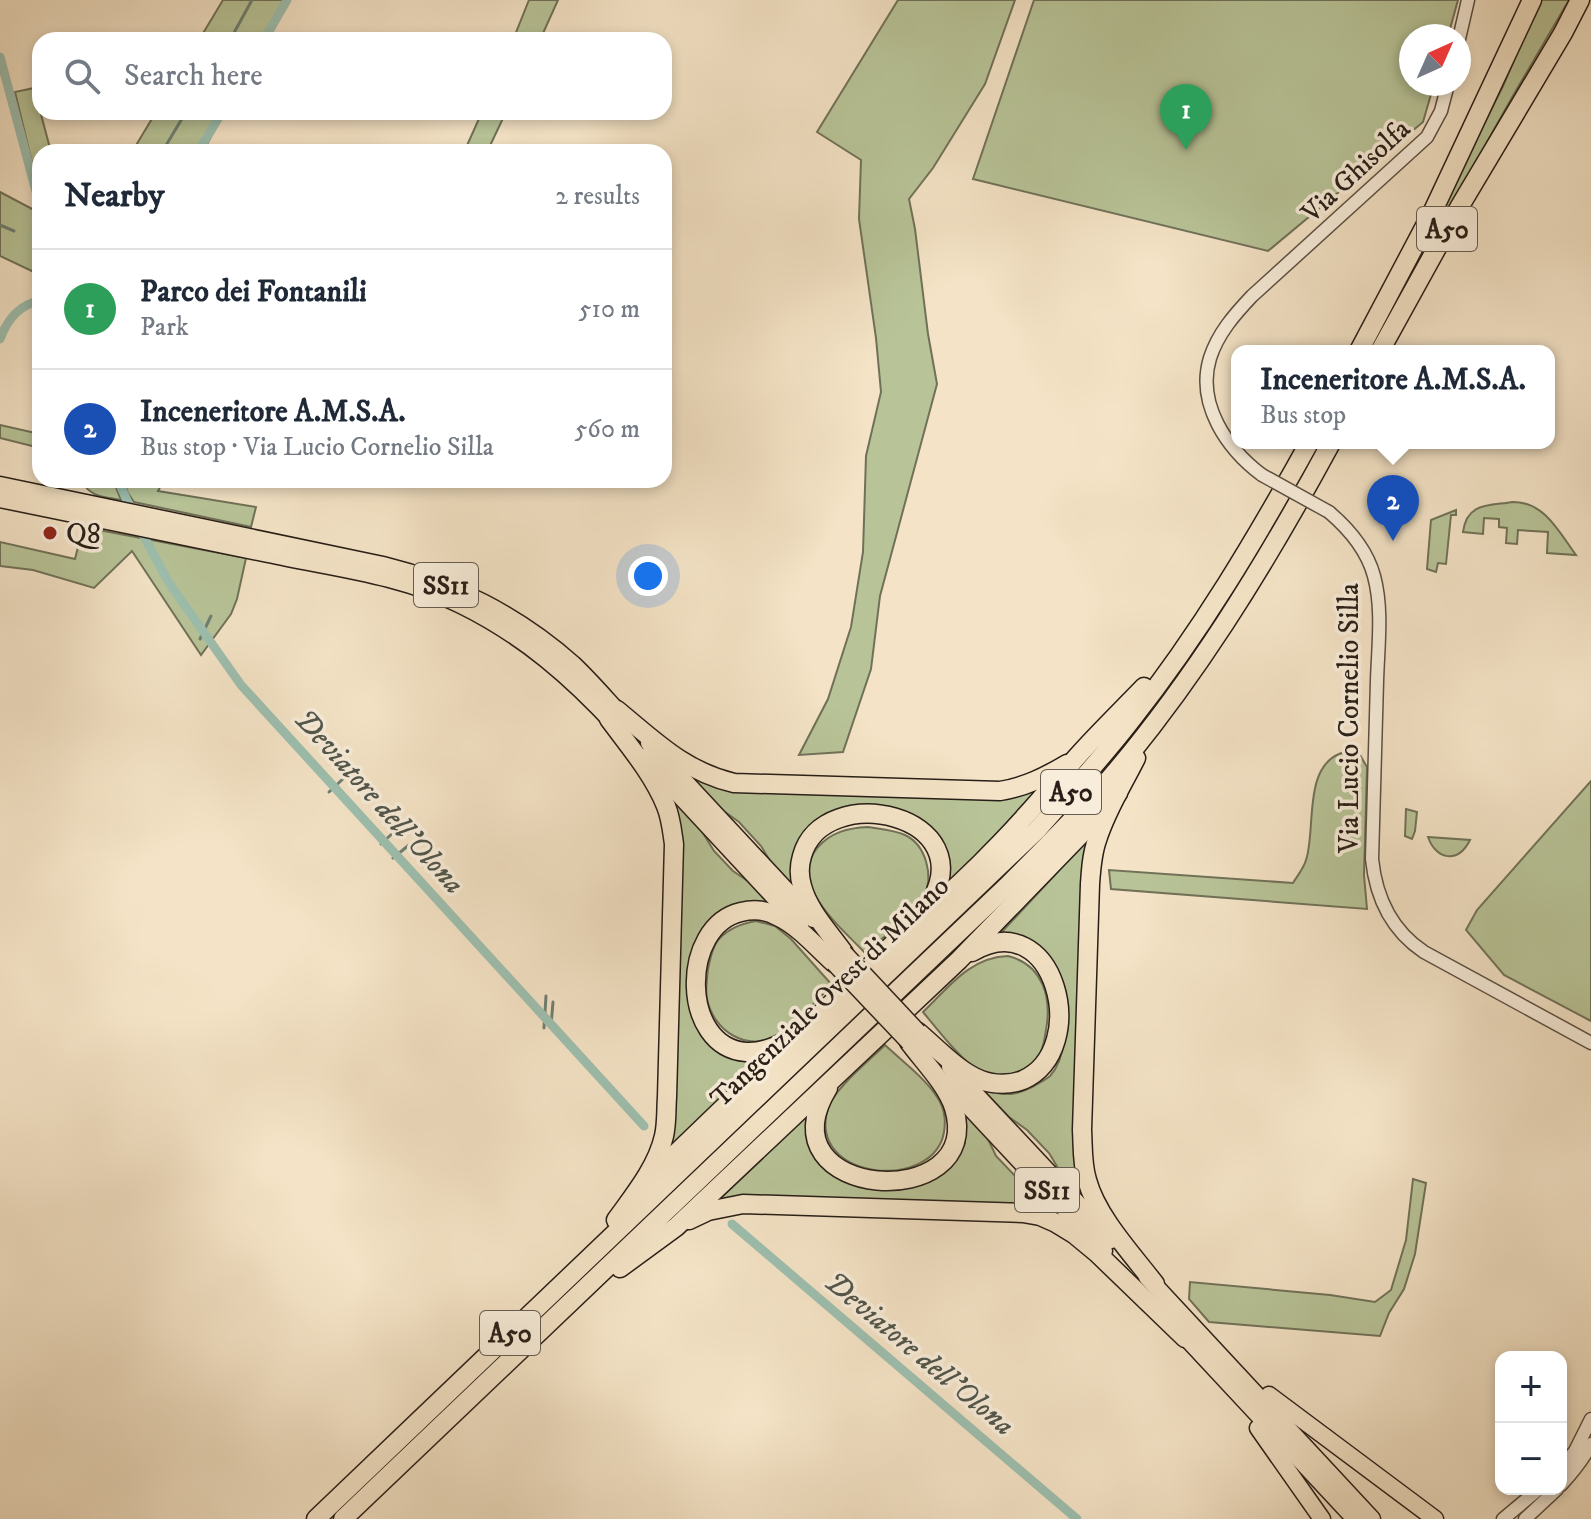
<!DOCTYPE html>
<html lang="en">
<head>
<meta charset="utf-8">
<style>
  body { margin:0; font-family:"IM FELL DW Pica",serif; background:#f6f6f7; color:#1f2937 }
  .controls { position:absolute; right:24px; bottom:24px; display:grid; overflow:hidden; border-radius:16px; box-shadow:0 4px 12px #0003 }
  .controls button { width:72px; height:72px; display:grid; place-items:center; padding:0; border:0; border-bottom:2px solid #e0e1e3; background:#fff; color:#1f2937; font:40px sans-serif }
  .compass { position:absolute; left:1399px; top:24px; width:72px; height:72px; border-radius:50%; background:#fff; box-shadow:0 4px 12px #0003; rotate:45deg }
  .you { position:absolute; left:648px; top:576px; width:28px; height:28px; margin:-20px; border:6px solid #fff; border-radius:50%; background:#1a73e8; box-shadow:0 0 0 12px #1a73e833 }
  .badge { display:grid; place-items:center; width:52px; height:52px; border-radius:50%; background:#8f2418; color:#fff; font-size:26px; font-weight:700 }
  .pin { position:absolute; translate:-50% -66px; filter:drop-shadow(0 2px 4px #0008) }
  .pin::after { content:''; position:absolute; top:42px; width:28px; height:24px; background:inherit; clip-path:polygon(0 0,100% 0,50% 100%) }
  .popup { position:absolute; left:1231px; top:345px; width:324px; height:104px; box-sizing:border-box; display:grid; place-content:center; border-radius:16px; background:#fff; filter:drop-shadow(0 2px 6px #0005); font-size:26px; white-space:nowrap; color:#747a83 }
  .popup b { font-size:30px; color:#1f2937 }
  .popup::after { content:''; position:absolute; left:50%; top:100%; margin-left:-16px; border:16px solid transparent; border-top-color:#fff }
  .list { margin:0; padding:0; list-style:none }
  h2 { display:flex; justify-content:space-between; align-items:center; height:104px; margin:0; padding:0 32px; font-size:34px }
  h2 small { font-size:26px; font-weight:400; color:#747a83 }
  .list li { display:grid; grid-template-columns:52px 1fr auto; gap:24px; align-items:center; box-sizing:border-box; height:120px; padding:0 32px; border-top:2px solid #e0e1e3 }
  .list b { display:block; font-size:30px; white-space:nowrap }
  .list p { margin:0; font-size:26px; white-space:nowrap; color:#747a83 }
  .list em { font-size:26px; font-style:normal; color:#747a83 }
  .icon { flex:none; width:44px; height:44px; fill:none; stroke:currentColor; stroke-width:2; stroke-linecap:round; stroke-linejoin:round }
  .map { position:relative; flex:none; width:1591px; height:1519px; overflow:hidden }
  .search { position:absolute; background:#fff; box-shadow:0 4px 12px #0003; left:32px; top:32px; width:640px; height:88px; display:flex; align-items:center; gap:20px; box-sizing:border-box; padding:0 28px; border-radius:24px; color:#747a83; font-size:30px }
  .panel { position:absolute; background:#fff; box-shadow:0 4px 12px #0003; left:32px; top:144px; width:640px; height:344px; border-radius:24px }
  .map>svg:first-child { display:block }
  .green { fill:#b8c498; stroke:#707158; stroke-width:2 }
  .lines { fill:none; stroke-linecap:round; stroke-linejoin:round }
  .stream { stroke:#6e7f72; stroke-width:3 }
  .canal { stroke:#9dbfaf; stroke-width:9 }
  .tertiary-casing { stroke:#5b4f43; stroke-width:15 }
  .trunk-casing { stroke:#281e17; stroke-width:19 }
  .motorway-casing { stroke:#281e17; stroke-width:21 }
  .tertiary { stroke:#f8edda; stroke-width:12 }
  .trunk { stroke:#f4e3c6; stroke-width:16 }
  .motorway { stroke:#f4e3c6; stroke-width:18 }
  .tertiary-bridge-casing { stroke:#5b4f43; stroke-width:15; stroke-linecap:butt }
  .trunk-bridge-casing { stroke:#281e17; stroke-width:19; stroke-linecap:butt }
  .tertiary-bridge { stroke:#f8edda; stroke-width:12 }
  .trunk-bridge { stroke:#f4e3c6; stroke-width:16 }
  .poi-dot { fill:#8f2418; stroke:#f8edda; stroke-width:3 }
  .labels { text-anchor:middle; stroke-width:7; stroke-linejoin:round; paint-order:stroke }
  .shield { fill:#f8edda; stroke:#665c52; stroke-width:2 }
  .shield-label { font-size:26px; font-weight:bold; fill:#281e17 }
  .street-label { font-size:28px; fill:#281e17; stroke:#f8edda }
  .poi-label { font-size:28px; fill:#281e17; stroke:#f8edda; text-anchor:start }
  .water-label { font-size:30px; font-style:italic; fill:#51564c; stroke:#f8edda }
</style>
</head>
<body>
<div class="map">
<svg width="1591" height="1519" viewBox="0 0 1591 1519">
  <rect width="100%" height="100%" fill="#f4e3c6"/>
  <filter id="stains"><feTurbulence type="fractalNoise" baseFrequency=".0025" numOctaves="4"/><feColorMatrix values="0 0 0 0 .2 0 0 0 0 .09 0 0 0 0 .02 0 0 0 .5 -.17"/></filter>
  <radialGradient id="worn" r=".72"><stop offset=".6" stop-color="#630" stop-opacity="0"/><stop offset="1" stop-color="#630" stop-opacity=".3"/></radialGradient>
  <!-- green -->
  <g class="green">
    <path d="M223,0H290L267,40H199Z"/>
    <path d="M529,0H558L540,40H513Z"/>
    <path d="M898,0H1015L985,84L933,168L909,199L915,229L928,334L937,384L880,596L871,669L843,752L799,755L828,699L851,627L863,552L866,456L881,392L876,338L859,219L861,160L817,132Z"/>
    <path d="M1034,0H1458L1448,36H1411V84H1434L1423,122L1268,251L973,179Z"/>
    <path d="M1540,0H1569L1514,94L1401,295L1399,294L1503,86Z"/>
    <path d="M34,88L51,152H40V196L15,92Z"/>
    <path d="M156,112H224L203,152H132Z"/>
    <path d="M482,112H506L487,152H464Z"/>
    <path d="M0,192L36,211L40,225V292L34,272L0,256Z"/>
    <path d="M0,425L40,434V448L0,438Z"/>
    <path d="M82,480H113L121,500C105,497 88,497 82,480Z"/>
    <path d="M123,480H164L158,491L256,507L251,527L134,502L128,493Z"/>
    <path d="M1513,502C1545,502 1559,532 1576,555L1547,553L1548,532L1518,530L1517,544L1506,543L1507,528L1499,527V519L1484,518L1483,534L1463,532C1467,502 1489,506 1513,502Z"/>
    <path d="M1456,510V515H1451L1446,564L1438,563L1436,572L1427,569L1431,520Z"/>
    <path d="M83,527L246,558L237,599L231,614L201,655L132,551L94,588L33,570L0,566V542L75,559Z"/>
    <path d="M1357,750L1367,767L1364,875L1367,909L1111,889L1109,870L1293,883C1297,876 1304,868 1306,860C1316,831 1303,769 1339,754C1344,752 1351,751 1357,750Z"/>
    <path d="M685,770L702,779L1039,786L1043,789L944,888L925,825L828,816L794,889L775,869L761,846L739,822L718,807Z"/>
    <path d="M1591,781V1021L1504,975L1466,930L1477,910Z"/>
    <path d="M670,794L698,825L714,851L733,871L755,886L775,907L710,924L701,1026L764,1057L665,1153Z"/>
    <path d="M1406,809L1417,812L1415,831L1412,839L1405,836Z"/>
    <path d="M868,827C880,829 894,830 905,835C926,845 934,876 924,896C915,914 881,939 865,953C842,928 787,885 817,848C831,832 848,828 868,827Z"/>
    <path d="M1092,835L1085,1200L1061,1173L1049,1153L1027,1130L1009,1117L984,1091C1007,1095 1012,1097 1034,1086C1038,1083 1046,1080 1050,1076C1071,1053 1063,1011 1062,983L998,936Z"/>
    <path d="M1428,837L1470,840C1458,864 1436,860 1428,837Z"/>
    <path d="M756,921L775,926L791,939L832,985C816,1001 796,1024 777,1035C747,1052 714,1032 707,999C705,990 707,979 708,969C710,960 712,947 718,940C729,928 741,924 756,921Z"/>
    <path d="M1008,956C1043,965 1052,997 1046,1030C1045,1037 1043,1048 1040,1054C1028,1074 998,1081 979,1071C961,1060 937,1029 923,1012C948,988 970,957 1008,956Z"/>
    <path d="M885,1045C901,1060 925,1078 937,1097C944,1107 946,1120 944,1132C934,1192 806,1181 828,1108C834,1089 870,1060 885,1045Z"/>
    <path d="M811,1108V1138L869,1187L893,1189L919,1185L941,1175L957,1157L965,1143L964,1111L987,1137L996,1156L1016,1177L1036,1191L1063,1218L716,1202Z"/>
    <path d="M1413,1179L1426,1183L1415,1254L1404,1289L1389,1313L1380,1336L1209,1322L1189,1299L1190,1282L1330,1295L1375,1302L1391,1290L1406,1240Z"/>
  </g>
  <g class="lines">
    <!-- stream -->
    <g class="stream">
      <path d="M230,40L252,0"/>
      <path d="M162,152L186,112"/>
      <path d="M0,225L14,231"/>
      <path d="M200,639L211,616"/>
      <path d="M329,792L345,777"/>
      <path d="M381,844L395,831"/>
      <path d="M393,858L409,845"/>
      <path d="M551,1026L553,1002"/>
      <path d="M544,1028L546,996"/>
    </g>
    <!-- canal -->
    <g class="canal">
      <path d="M264,40L287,0"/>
      <path d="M0,57L40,206"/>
      <path d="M198,152L222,112"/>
      <path d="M0,339C7,320 20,304 40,301"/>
      <path d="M118,480L133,514"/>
      <path d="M139,527L169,583L241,685L644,1126"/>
      <path d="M732,1224L1077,1519"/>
    </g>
    <!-- tertiary casing -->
    <g class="tertiary-casing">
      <g id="tertiary">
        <path d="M1459,39L1468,0"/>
        <path d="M1262,475C1227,449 1196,404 1210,358C1218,333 1235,314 1252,296L1427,137L1441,111L1448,84"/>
        <path d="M1329,512C1349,529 1367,550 1374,576C1383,609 1378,647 1377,681C1375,740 1374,800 1372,859C1376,898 1391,930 1424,952L1591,1043"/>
        <path d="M1561,1468L1575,1451L1591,1419"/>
        <path d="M1561,1485C1573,1472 1583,1460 1591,1444"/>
        <path d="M1503,1519L1539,1489"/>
        <path d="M1525,1519L1557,1489"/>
      </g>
    </g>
    <!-- trunk casing -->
    <g class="trunk-casing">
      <g id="trunk">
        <path d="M0,485L383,565C453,582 519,616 573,664C591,681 607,700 624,718"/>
        <path d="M0,499C89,517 179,536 268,554C333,568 401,575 461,605C524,636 571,677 618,728"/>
        <path d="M649,743L813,919"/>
        <path d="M644,757L800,925"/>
        <path d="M950,1067L1112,1240"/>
        <path d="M945,1081L1104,1251"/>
        <path d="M1147,1277L1372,1519"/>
        <path d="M1178,1329L1355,1519"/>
        <path d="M1269,1395L1435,1519"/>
        <path d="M1258,1428L1322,1519"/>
      </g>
    </g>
    <!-- motorway casing -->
    <g class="motorway-casing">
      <g id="motorway">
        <path d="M1359,351L1433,211L1532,0"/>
        <path d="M1380,351L1460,206L1563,33L1580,0"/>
        <path d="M617,710C656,742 684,771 734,783L1000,791C1025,787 1045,777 1067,764"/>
        <path d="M609,719C629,746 653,774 666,806C671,818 672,831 674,844L667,1097C666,1110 667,1123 664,1136C657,1167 634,1195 616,1220"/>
        <path d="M1136,758C1123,784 1106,811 1097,840C1092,854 1091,869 1090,884L1082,1130C1083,1147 1082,1164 1087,1180C1097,1217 1132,1254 1155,1284"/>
        <path d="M844,953C829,932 808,910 802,886C799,876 799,866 802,856C823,779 987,814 928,906"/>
        <path d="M918,1032C937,1048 959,1072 981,1080C994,1085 1011,1085 1023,1080C1092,1049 1055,903 972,952"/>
        <path d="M787,1041C775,1047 760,1053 746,1052C680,1047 680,926 741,912C753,909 766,910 777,916C799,926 816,947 834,963"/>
        <path d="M828,1088C759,1201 986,1215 954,1108C947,1085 923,1061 909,1042"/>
        <path d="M638,1190L919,919C977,872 1027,816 1075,759C1097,734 1121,711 1144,687"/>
        <path d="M689,1220L708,1211L743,1204L1023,1213L1040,1216L1056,1223L1074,1234L1097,1253L1185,1338"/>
        <path d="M620,1268L676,1227L959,960L1087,828L1118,793"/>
        <path d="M316,1519L1037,830C1069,794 1102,758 1132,719C1200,633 1256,539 1309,443"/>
        <path d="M343,1519L1006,887C1038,855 1069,824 1099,791C1191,686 1265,565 1331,443"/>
      </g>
    </g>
    <!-- tertiary -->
    <use href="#tertiary" class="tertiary"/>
    <!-- trunk -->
    <use href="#trunk" class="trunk"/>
    <!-- motorway -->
    <use href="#motorway" class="motorway"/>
    <!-- tertiary-bridge casing -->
    <g class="tertiary-bridge-casing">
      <path id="tertiary-bridge" d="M1262,475L1329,512"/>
    </g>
    <!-- trunk-bridge casing -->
    <g class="trunk-bridge-casing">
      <g id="trunk-bridge">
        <path d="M844,953L918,1032"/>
        <path d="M834,963L909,1042"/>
      </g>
    </g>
    <!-- tertiary-bridge -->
    <use href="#tertiary-bridge" class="tertiary-bridge"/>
    <!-- trunk-bridge -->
    <use href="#trunk-bridge" class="trunk-bridge"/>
  </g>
  <!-- markers -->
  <circle class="poi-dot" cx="50" cy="533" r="8"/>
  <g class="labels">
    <!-- shield labels -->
    <g class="shield">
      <rect x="1417" y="207" width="60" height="44" rx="6"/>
      <rect x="414" y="563" width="64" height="44" rx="6"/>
      <rect x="1041" y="770" width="60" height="44" rx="6"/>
      <rect x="1015" y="1168" width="64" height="44" rx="6"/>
      <rect x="480" y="1311" width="60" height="44" rx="6"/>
    </g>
    <g class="shield-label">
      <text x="1447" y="238">A50</text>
      <text x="446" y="594">SS11</text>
      <text x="1071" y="801">A50</text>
      <text x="1047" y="1199">SS11</text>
      <text x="510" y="1342">A50</text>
    </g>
    <!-- street labels -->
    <g class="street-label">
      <text transform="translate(1355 170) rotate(-43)" y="10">Via Ghisolfa</text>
      <text transform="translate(1348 718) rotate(-90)" y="10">Via Lucio Cornelio Silla</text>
      <text transform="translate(829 991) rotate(-44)" y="10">Tangenziale Ovest di Milano</text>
    </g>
    <!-- poi labels -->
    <g class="poi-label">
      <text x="66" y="543">Q8</text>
    </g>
    <!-- water labels -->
    <g class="water-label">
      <text transform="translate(380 801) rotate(48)" y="10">Deviatore dell'Olona</text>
      <text transform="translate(920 1353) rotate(40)" y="10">Deviatore dell'Olona</text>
    </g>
  </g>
  <rect width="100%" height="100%" filter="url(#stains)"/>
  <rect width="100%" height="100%" fill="url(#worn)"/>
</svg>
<div class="controls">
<button>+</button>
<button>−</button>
</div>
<svg class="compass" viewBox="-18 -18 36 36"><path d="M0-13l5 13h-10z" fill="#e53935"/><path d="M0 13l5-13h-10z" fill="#747a83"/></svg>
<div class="you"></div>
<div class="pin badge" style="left:1186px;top:150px;background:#2e9e5b">1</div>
<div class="pin badge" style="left:1393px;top:541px;background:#1a4fb4">2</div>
<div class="popup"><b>Inceneritore A.M.S.A.</b>Bus stop</div>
<div class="search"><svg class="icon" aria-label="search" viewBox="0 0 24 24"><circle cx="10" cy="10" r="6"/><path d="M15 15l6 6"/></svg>Search here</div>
<section class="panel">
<h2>Nearby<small>2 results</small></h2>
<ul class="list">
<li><span class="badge" style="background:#2e9e5b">1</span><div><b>Parco dei Fontanili</b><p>Park</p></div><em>510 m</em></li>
<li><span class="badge" style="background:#1a4fb4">2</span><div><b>Inceneritore A.M.S.A.</b><p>Bus stop · Via Lucio Cornelio Silla</p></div><em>560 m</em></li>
</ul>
</section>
</div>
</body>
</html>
